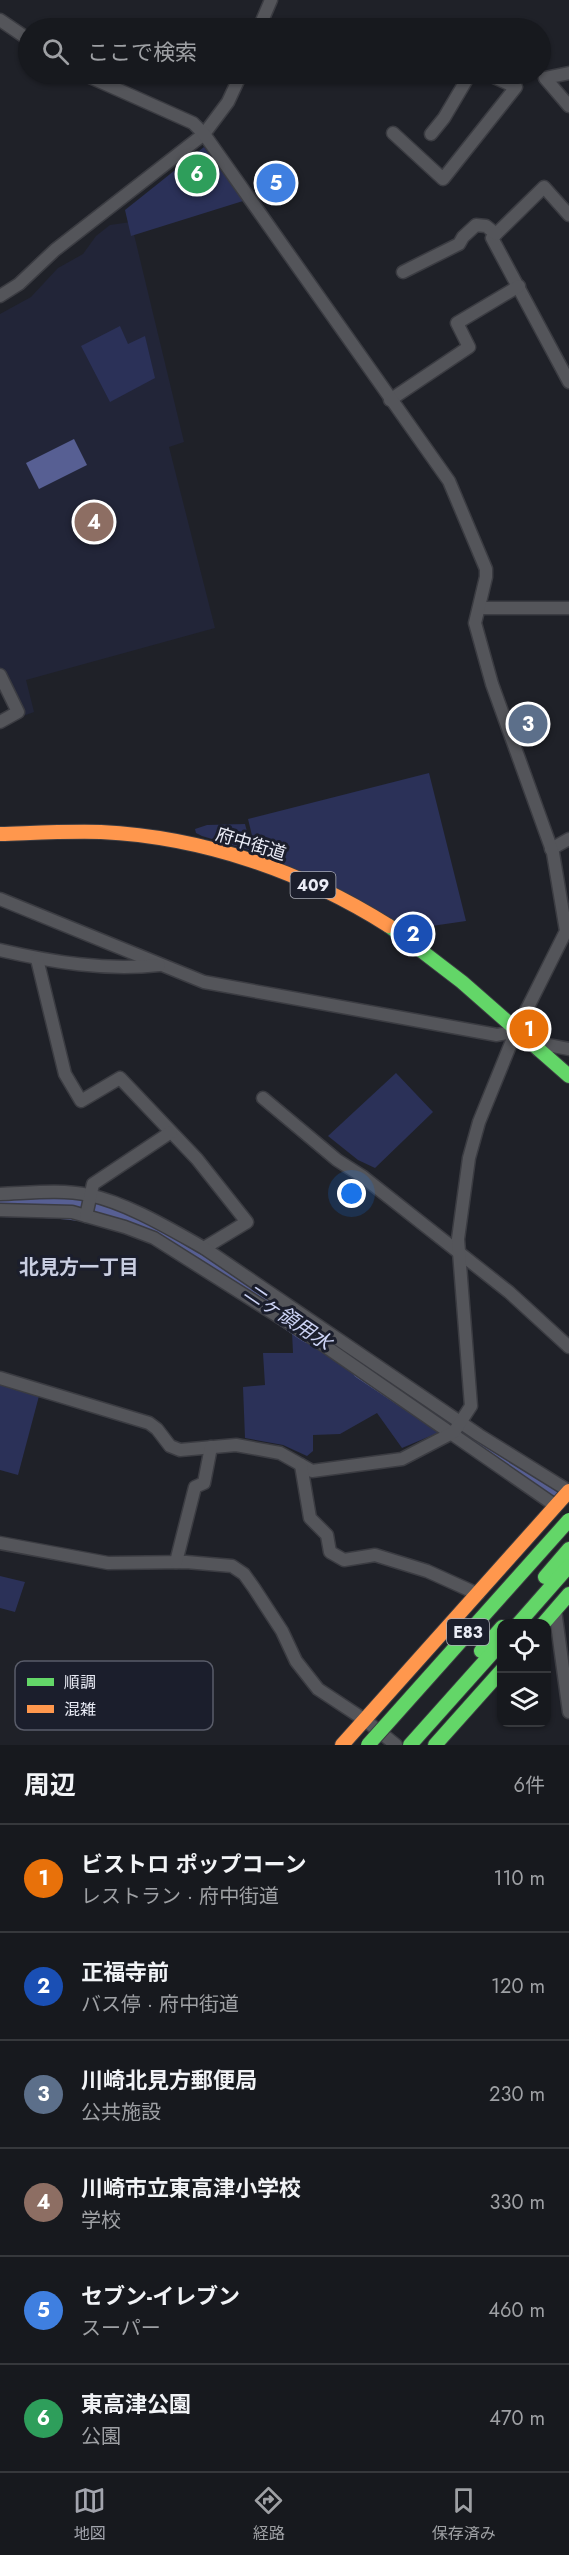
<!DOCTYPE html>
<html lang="ja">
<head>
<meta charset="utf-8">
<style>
  body { margin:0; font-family:Jost,"Noto Sans JP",sans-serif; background:#24262b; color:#f1f3f6 }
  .controls { position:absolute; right:18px; bottom:18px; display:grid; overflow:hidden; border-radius:12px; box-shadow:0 2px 4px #0004 }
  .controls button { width:54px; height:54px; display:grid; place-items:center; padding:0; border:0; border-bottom:2px solid #36383c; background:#17191e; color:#f1f3f6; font:30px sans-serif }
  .you { position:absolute; left:352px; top:1194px; width:21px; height:21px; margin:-15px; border:4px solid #fff; border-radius:50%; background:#1a73e8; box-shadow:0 0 0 9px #1a73e833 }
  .badge { display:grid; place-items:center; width:39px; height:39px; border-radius:50%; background:#a3a5ae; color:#fff; font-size:20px; font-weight:700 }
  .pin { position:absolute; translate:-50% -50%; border:3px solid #fff; box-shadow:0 2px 6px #0006 }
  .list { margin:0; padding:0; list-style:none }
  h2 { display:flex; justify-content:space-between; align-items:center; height:78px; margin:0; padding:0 24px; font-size:26px }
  h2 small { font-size:20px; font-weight:400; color:#9ea0a4 }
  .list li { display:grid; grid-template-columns:39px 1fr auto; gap:18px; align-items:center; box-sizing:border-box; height:108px; padding:0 24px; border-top:2px solid #36383c }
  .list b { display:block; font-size:22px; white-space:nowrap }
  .list p { margin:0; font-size:20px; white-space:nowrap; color:#9ea0a4 }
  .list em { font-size:20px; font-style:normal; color:#9ea0a4 }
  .icon { flex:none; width:33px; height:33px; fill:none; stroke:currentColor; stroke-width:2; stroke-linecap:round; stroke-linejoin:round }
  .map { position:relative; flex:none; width:569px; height:1745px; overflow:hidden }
  .search { position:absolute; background:#17191e; box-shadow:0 2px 4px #0004; left:18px; right:18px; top:18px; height:66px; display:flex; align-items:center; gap:15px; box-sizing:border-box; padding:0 21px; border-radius:33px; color:#9ea0a4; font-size:22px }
  .sheet { height:726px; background:#17191e }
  nav { display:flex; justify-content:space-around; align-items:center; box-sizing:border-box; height:84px; border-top:2px solid #36383c; background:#17191e; font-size:16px; color:#9ea0a4 }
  nav a { display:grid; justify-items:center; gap:3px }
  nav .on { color:#a3a5ae }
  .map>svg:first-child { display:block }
  .built { fill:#222538 }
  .green { fill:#2b3158 }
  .water { fill:#575f93 }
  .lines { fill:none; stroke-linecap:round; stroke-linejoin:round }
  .river { stroke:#575f93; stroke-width:26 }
  .street-casing { stroke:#3b3c42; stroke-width:15 }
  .fast-casing { stroke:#3b3c42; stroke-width:16 }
  .slow-casing { stroke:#3b3c42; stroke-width:16 }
  .street { stroke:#54555a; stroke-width:12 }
  .fast { stroke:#63d668; stroke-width:14 }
  .slow { stroke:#ff974d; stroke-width:14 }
  .fast-bridge-casing { stroke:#3b3c42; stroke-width:16; stroke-linecap:butt }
  .fast-bridge { stroke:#63d668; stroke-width:14 }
  .labels { text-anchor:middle; stroke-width:6; stroke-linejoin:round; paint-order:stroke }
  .shield { fill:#1b1e2c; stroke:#acaeb9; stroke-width:1.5 }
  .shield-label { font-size:16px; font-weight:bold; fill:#eaecf6 }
  .street-label { font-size:18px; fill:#eaecf6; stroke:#1b1e2c }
  .neighbourhood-label { font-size:20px; font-weight:bold; fill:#c9cee1; stroke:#1b1e2c }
  .water-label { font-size:20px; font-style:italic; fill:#ccd3f5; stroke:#1b1e2c }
  .key { fill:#1b1e2c; stroke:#595c69; stroke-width:1.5 }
  .key-label { font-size:16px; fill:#eaecf6 }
</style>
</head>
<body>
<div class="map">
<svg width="569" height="1745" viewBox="0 0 569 1745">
  <rect width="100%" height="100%" fill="#1f2128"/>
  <!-- built -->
  <path class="built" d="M131,222L184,442L169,447L215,628L26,680L34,712L23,716L0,670V314L31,297L58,268L83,254L96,236L110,225Z"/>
  <!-- green -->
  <g class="green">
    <path d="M204,147L243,201L131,236L125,210Z"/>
    <path d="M120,326L128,344L145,336L155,378L110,402L81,346Z"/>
    <path d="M429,773L466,921L411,929L256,852L248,819Z"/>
    <path d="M245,824L252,851L202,836L196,833L195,829L207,825Z"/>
    <path d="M396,1073L433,1112L375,1168L358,1160L328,1136Z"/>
    <path d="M292,1332L440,1432L402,1448L377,1413L340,1434L313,1435V1451L307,1456L283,1445L245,1438L243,1387L265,1385L263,1353H293Z"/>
    <path d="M0,1384L39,1396L18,1475L0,1470Z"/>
    <path d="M0,1576L25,1582L15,1612L0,1608Z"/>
  </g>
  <!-- water -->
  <path class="water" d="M74,439L87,465L39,489L26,463Z"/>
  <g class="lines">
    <!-- river -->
    <g class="river">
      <path d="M0,1204C37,1204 74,1205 110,1214C179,1232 249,1290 309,1330"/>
      <path d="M364,1367L553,1493"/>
    </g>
    <!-- street casing -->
    <g class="street-casing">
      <g id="street">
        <path d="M0,20L28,39"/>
        <path d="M259,28L271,0"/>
        <path d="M569,73L545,78L569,106"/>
        <path d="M393,133L443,179L516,87L487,74"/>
        <path d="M431,134L444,118L470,74"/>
        <path d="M569,215L544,187L492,238L569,382"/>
        <path d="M403,272L459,244L463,237L476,225L486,226L496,234"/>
        <path d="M0,296L19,284L55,250L204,134L228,102L241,74"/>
        <path d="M390,400L469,347L457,323L519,286"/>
        <path d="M479,608H569"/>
        <path d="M0,675L18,712L0,722"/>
        <path d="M551,849L569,839"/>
        <path d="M0,899L204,982L497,1035L516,1031"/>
        <path d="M0,950C52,962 106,971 159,965"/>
        <path d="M37,959L65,1074L81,1101L120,1078L197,1159L247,1222L204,1248"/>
        <path d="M538,1050L548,1045L569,1049"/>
        <path d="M263,1098L337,1160L362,1176L509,1292L569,1347"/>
        <path d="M0,1194C29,1193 61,1189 89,1195C127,1203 170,1229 204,1248L479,1435L569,1491"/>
        <path d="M0,1210L72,1212L125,1227L154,1238L325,1346L556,1506"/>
        <path d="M86,1216L93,1184L171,1132"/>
        <path d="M0,1378L149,1423L157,1429L170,1446L180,1450L236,1445L280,1453L312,1471L402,1459L454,1432L471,1406L458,1239L469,1158L479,1122L516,1031L566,931L553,853L492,684L475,623L486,577V569L449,481L204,134L193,123L83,74"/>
        <path d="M301,1465L310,1518L327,1535L330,1552L344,1560L375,1555L427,1571L478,1594"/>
        <path d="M0,1543L108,1563L186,1562L232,1566L244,1574L254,1588L282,1631L296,1661L318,1689L365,1720L396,1745"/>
        <path d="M176,1562L195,1487L204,1483L211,1447"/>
        <path d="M555,1610L569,1712"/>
      </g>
    </g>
    <!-- fast casing -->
    <g class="fast-casing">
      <g id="fast">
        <path d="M389,926L462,982L569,1076"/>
        <path d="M545,1577L569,1549"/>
        <path d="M518,1624L569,1566"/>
        <path d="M543,1624L569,1594"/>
        <path d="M481,1651L502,1627"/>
        <path d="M410,1745L502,1642"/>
        <path d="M435,1745L502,1670"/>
      </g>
    </g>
    <!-- slow casing -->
    <g class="slow-casing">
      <g id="slow">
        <path d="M0,834C33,833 67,831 101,832C203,837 302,871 389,926"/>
        <path d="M342,1745L569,1491"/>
      </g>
    </g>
    <!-- street -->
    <use href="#street" class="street"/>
    <!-- fast -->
    <use href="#fast" class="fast"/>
    <!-- slow -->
    <use href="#slow" class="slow"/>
    <!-- fast-bridge casing -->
    <g class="fast-bridge-casing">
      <path id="fast-bridge" d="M368,1745L569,1520"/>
    </g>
    <!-- fast-bridge -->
    <use href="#fast-bridge" class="fast-bridge"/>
  </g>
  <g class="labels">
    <!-- shield labels -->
    <g class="shield">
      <rect x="290.5" y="872" width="45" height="26" rx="4.5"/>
      <rect x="447" y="1619" width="42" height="26" rx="4.5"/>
    </g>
    <g class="shield-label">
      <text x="313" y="891">409</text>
      <text x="468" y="1638">E83</text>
    </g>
    <!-- street labels -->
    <g class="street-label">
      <text transform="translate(251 844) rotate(17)" y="6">府中街道</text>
    </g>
    <!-- neighbourhood labels -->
    <g class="neighbourhood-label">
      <text x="79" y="1274">北見方一丁目</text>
    </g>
    <!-- water labels -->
    <g class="water-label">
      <text transform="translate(288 1317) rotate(34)" y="7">二ヶ領用水</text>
    </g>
  </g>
  <!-- legend -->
  <rect x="15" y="1661" width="198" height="69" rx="9" class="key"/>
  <rect x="27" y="1678" width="27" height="8" fill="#63d668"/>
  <rect x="27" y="1705" width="27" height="8" fill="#ff974d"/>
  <g class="key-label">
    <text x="64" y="1688">順調</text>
    <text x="64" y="1715">混雑</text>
  </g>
</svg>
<div class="controls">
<button><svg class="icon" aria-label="locate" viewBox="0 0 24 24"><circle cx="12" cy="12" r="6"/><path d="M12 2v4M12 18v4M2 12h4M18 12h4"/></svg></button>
<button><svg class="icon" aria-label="layers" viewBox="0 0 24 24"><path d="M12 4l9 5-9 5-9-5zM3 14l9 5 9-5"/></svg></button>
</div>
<div class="you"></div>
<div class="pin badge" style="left:529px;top:1029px;background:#e8710a">1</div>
<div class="pin badge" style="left:413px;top:934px;background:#1a4fb4">2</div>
<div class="pin badge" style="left:528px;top:724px;background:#5c6f8a">3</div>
<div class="pin badge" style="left:94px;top:522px;background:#8d6e63">4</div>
<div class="pin badge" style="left:276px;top:183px;background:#3f7fe0">5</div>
<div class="pin badge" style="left:197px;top:174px;background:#2e9e5b">6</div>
<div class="search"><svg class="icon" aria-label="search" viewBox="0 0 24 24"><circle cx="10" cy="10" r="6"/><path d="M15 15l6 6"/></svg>ここで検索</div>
</div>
<section class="sheet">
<h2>周辺<small>6件</small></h2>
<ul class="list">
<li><span class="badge" style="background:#e8710a">1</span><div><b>ビストロ ポップコーン</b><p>レストラン · 府中街道</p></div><em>110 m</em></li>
<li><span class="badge" style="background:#1a4fb4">2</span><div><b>正福寺前</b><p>バス停 · 府中街道</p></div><em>120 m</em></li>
<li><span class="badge" style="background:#5c6f8a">3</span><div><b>川崎北見方郵便局</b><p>公共施設</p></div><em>230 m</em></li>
<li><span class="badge" style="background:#8d6e63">4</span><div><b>川崎市立東高津小学校</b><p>学校</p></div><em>330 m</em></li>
<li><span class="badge" style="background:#3f7fe0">5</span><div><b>セブン-イレブン</b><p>スーパー</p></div><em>460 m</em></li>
<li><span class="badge" style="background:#2e9e5b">6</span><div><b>東高津公園</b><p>公園</p></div><em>470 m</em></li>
</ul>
</section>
<nav>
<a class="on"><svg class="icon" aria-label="map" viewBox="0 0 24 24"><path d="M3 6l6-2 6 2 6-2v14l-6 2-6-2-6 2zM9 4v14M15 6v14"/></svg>地図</a>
<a><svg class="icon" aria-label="directions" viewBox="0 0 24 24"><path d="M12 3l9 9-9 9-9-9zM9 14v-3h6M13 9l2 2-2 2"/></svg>経路</a>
<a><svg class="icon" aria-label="saved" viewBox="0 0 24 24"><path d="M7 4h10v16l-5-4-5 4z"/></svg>保存済み</a>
</nav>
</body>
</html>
